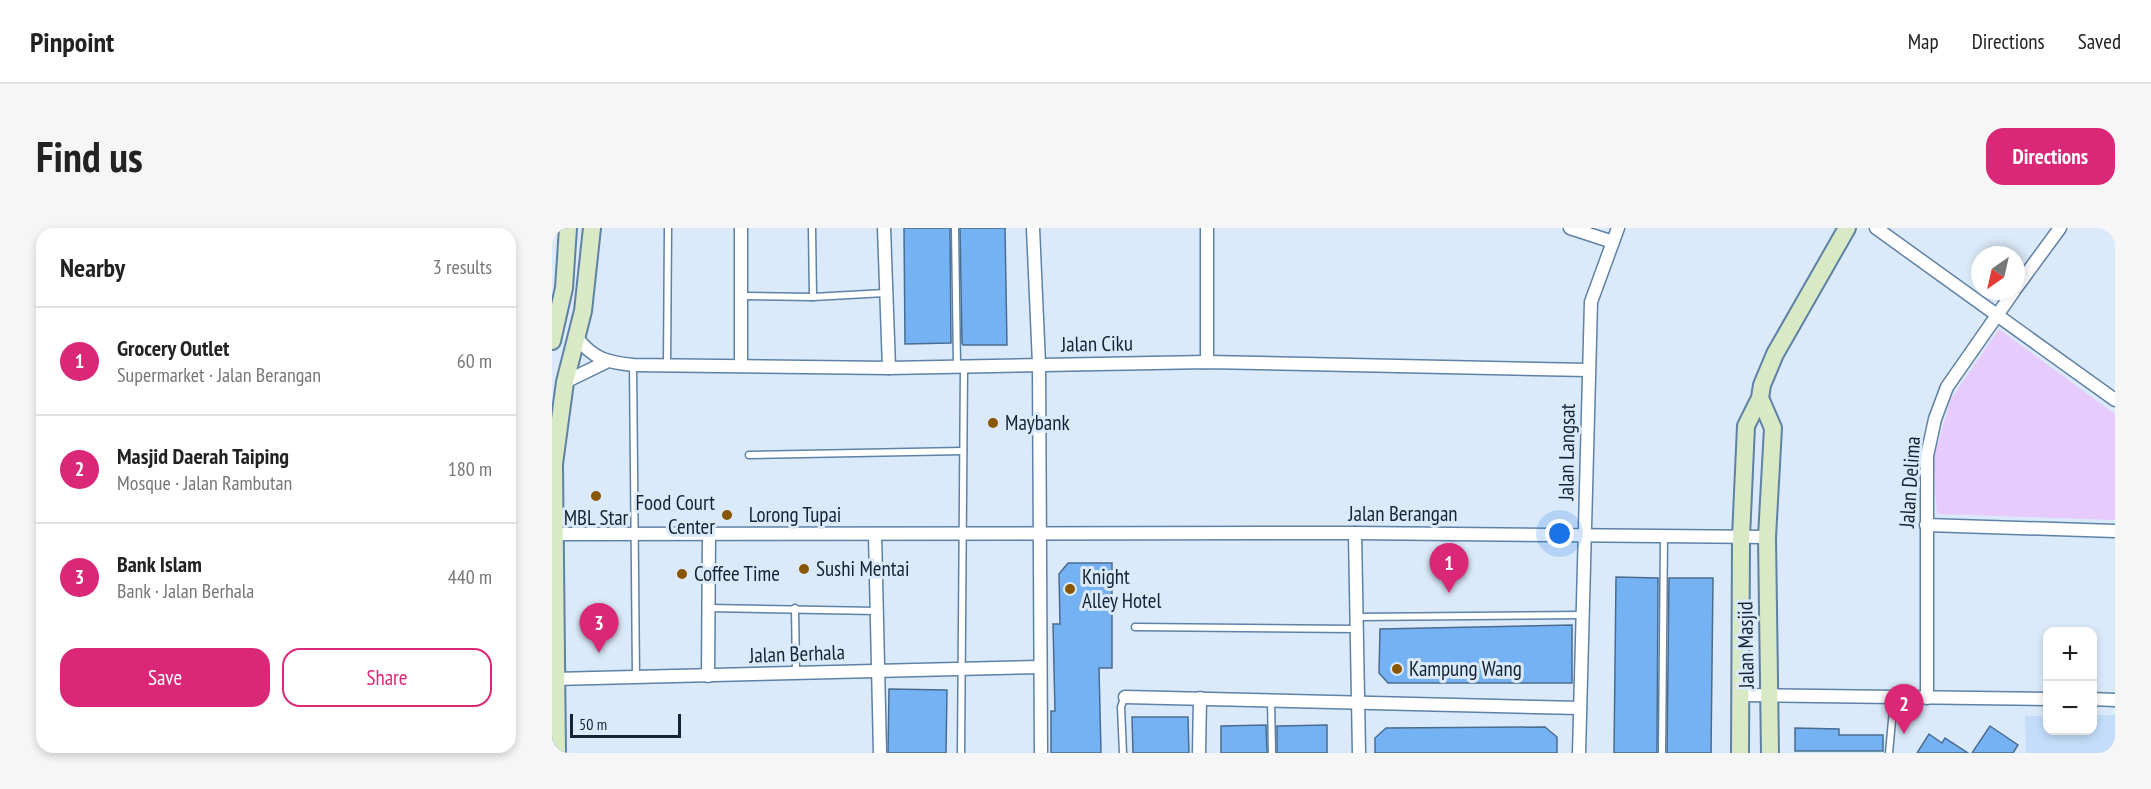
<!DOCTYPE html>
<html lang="en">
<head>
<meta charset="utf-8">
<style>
  body { margin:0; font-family:"PT Sans Narrow",sans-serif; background:#f6f6f6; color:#222 }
  .controls { position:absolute; right:18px; bottom:18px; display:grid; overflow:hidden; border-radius:12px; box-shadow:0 3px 9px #0003 }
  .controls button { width:54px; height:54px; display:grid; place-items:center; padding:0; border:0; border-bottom:2px solid #e0e0e0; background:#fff; color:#222; font:30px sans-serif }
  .compass { position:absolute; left:1419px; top:18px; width:54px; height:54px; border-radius:50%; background:#fff; box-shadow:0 3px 9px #0003; rotate:214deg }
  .scale { position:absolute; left:18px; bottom:15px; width:111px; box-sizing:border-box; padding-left:6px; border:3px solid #152433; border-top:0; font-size:16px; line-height:21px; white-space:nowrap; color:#152433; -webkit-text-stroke:4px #dbeafa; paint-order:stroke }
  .you { position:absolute; left:1008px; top:306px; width:21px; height:21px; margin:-15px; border:4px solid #fff; border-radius:50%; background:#1a73e8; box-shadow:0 0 0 9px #1a73e833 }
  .badge { display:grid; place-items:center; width:39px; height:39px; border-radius:50%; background:#db2777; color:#fff; font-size:20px; font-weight:700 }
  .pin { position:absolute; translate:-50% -50px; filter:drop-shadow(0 2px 3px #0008) }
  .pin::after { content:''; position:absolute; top:32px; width:21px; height:18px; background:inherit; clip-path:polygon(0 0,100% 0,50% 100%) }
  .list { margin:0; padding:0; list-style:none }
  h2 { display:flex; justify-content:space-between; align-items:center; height:78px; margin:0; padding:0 24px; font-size:26px }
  h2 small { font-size:20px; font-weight:400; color:#767676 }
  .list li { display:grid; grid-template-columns:39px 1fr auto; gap:18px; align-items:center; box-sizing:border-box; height:108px; padding:0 24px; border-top:2px solid #e0e0e0 }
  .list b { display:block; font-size:22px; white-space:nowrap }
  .list p { margin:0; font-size:20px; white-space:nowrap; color:#767676 }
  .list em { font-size:20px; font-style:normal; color:#767676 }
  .actions { display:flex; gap:12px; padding:18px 24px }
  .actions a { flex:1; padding:14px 0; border:2px solid #db2777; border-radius:18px; text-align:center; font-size:21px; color:#db2777 }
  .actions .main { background:#db2777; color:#fff }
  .map { position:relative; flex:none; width:1563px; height:525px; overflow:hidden; border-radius:18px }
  header { display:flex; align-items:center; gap:36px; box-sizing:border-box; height:84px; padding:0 30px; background:#fff; border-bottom:2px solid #e0e0e0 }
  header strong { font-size:28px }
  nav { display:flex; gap:33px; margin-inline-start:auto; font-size:21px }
  .intro { display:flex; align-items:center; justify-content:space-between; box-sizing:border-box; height:144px; padding:0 36px }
  h1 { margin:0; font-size:42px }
  .button { padding:15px 27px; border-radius:18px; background:#db2777; color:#fff; font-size:21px; font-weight:700 }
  main { display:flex; gap:36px; padding:0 36px }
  aside { flex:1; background:#fff; border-radius:18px; box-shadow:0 3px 9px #0003 }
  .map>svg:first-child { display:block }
  .built { fill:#c4defa }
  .grass { fill:#e8cbfd }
  .building { fill:#75b2f3; stroke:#4a6c90; stroke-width:1.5 }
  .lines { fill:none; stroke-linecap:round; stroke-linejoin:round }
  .lane-casing { stroke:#5e81a6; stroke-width:9 }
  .street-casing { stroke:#5e81a6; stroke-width:15 }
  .secondary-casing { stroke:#5e81a6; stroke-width:20 }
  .lane { stroke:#fff; stroke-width:6 }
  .street { stroke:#fff; stroke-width:12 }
  .secondary { stroke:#d9e9c5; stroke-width:16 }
  .poi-dot { fill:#8a5700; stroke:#dbeafa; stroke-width:2 }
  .labels { text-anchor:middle; stroke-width:6; stroke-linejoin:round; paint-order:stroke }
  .street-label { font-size:21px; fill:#152433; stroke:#dbeafa }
  .poi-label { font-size:21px; fill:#152433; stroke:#dbeafa; text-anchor:start }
</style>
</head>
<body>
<header>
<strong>Pinpoint</strong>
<nav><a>Map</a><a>Directions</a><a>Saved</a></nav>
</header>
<div class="intro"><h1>Find us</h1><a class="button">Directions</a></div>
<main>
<aside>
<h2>Nearby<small>3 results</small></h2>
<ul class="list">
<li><span class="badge">1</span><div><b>Grocery Outlet</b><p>Supermarket · Jalan Berangan</p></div><em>60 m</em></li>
<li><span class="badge">2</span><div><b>Masjid Daerah Taiping</b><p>Mosque · Jalan Rambutan</p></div><em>180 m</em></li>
<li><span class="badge">3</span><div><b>Bank Islam</b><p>Bank · Jalan Berhala</p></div><em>440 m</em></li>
</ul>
<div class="actions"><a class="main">Save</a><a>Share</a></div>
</aside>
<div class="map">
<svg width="1563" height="525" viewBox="0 0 1563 525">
  <rect width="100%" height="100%" fill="#dbeafa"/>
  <!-- built -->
  <path class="built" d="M1541,487H1563V525H1474L1473,488H1495L1496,502H1540Z"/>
  <!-- grass -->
  <path class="grass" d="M1447,101L1563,186V292L1385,286L1381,231L1399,171Z"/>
  <!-- building -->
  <g class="building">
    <path d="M352,0H398L399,115L353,116Z"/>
    <path d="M408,0H453L455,117H411L410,115Z"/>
    <path d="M516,335H560V440H547L549,525H499V483H503L501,396H508L507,346Z"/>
    <path d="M1064,349L1106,350L1105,525H1062Z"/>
    <path d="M1117,350H1161L1159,525H1115Z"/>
    <path d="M1020,397V455H836L827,445L828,401Z"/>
    <path d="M337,461L395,462L394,525H336Z"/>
    <path d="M580,489H636L637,525H581Z"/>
    <path d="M714,497L715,525H669V498Z"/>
    <path d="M775,497V525H725V498Z"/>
    <path d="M1438,498L1466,517L1461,525H1420Z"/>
    <path d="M993,499L1005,509V525H823V510L834,500Z"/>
    <path d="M1243,500L1287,501V507H1331V523H1243Z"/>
    <path d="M1377,506L1390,515L1393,510L1416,525H1365Z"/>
  </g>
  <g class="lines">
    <!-- lane casing -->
    <g class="lane-casing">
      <g id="lane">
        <path d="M260,0L261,69"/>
        <path d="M403,0L405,138"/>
        <path d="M191,68L261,69L333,65"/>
        <path d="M81,137L84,449"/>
        <path d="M115,137L116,0"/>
        <path d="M197,227L411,223"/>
        <path d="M156,380L325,383"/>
        <path d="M243,380L244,445"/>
        <path d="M805,389L1031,387"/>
        <path d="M583,399L804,401"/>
        <path d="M719,472L720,525"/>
        <path d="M409,525L412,138"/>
        <path d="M571,525L569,479L572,470"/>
        <path d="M1110,525L1112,308"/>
        <path d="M1337,525L1342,471"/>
      </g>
    </g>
    <!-- street casing -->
    <g class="street-casing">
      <g id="street">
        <path d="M189,0V138"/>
        <path d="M332,0L337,140"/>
        <path d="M481,0L487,136L489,525"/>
        <path d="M1018,0L1061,14"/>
        <path d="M1324,0L1563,172"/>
        <path d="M1464,60L1508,0"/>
        <path d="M25,110C42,131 54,134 81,137L337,140L655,134L1036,142"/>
        <path d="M655,134V0"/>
        <path d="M13,154L54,134"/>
        <path d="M1374,297L1563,303"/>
        <path d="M803,305L807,525"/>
        <path d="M0,306L803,305L1215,309"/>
        <path d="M323,306L328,525"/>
        <path d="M156,448L157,307"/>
        <path d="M2,451L488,439"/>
        <path d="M1190,467L1496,471"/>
        <path d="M573,469L1028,480"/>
        <path d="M1375,470V228L1383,191L1395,159L1462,63"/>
        <path d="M1540,471L1563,472"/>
        <path d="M647,525L648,470"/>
        <path d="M1027,525L1039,74L1066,0"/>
      </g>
    </g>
    <!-- secondary casing -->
    <g class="secondary-casing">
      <g id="secondary">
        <path d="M0,113L12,60L16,0"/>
        <path d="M1208,170L1221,200L1215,309L1218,525"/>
        <path d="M5,525L2,236L13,154L31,83L40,0"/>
        <path d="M1188,525L1189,309L1194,198L1208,170L1210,157L1223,126L1295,0"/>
      </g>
    </g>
    <!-- lane -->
    <use href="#lane" class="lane"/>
    <!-- street -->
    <use href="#street" class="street"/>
    <!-- secondary -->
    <use href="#secondary" class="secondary"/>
  </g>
  <!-- markers -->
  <g class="poi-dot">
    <circle cx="441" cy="195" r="6"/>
    <circle cx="44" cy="268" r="6"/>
    <circle cx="175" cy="287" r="6"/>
    <circle cx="252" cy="341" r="6"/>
    <circle cx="130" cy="346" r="6"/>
    <circle cx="518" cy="361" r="6"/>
    <circle cx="845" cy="441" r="6"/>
  </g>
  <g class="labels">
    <!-- street labels -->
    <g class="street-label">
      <text transform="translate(545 116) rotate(-1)" y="7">Jalan Ciku</text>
      <text transform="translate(1015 224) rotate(-89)" y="7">Jalan Langsat</text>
      <text transform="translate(1358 254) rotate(-86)" y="7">Jalan Delima</text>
      <text x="851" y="293">Jalan Berangan</text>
      <text x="243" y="294">Lorong Tupai</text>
      <text transform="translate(1194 417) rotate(-91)" y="7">Jalan Masjid</text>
      <text transform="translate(245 426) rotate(-2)" y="7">Jalan Berhala</text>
    </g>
    <!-- poi labels -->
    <g class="poi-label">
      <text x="453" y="202">Maybank</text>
      <text x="163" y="282" text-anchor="end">Food Court<tspan x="163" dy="24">Center</tspan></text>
      <text x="44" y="297" text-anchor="middle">MBL Star</text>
      <text x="264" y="348">Sushi Mentai</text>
      <text x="142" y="353">Coffee Time</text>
      <text x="530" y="356">Knight<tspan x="530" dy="24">Alley Hotel</tspan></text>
      <text x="857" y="448">Kampung Wang</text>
    </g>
  </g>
</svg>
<div class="controls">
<button>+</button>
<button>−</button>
</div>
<svg class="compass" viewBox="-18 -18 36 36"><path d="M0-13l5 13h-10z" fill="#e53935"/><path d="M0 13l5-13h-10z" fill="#767676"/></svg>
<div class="scale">50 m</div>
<div class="you"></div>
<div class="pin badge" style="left:897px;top:365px">1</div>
<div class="pin badge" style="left:1352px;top:506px">2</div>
<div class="pin badge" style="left:47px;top:425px">3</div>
</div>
</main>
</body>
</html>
